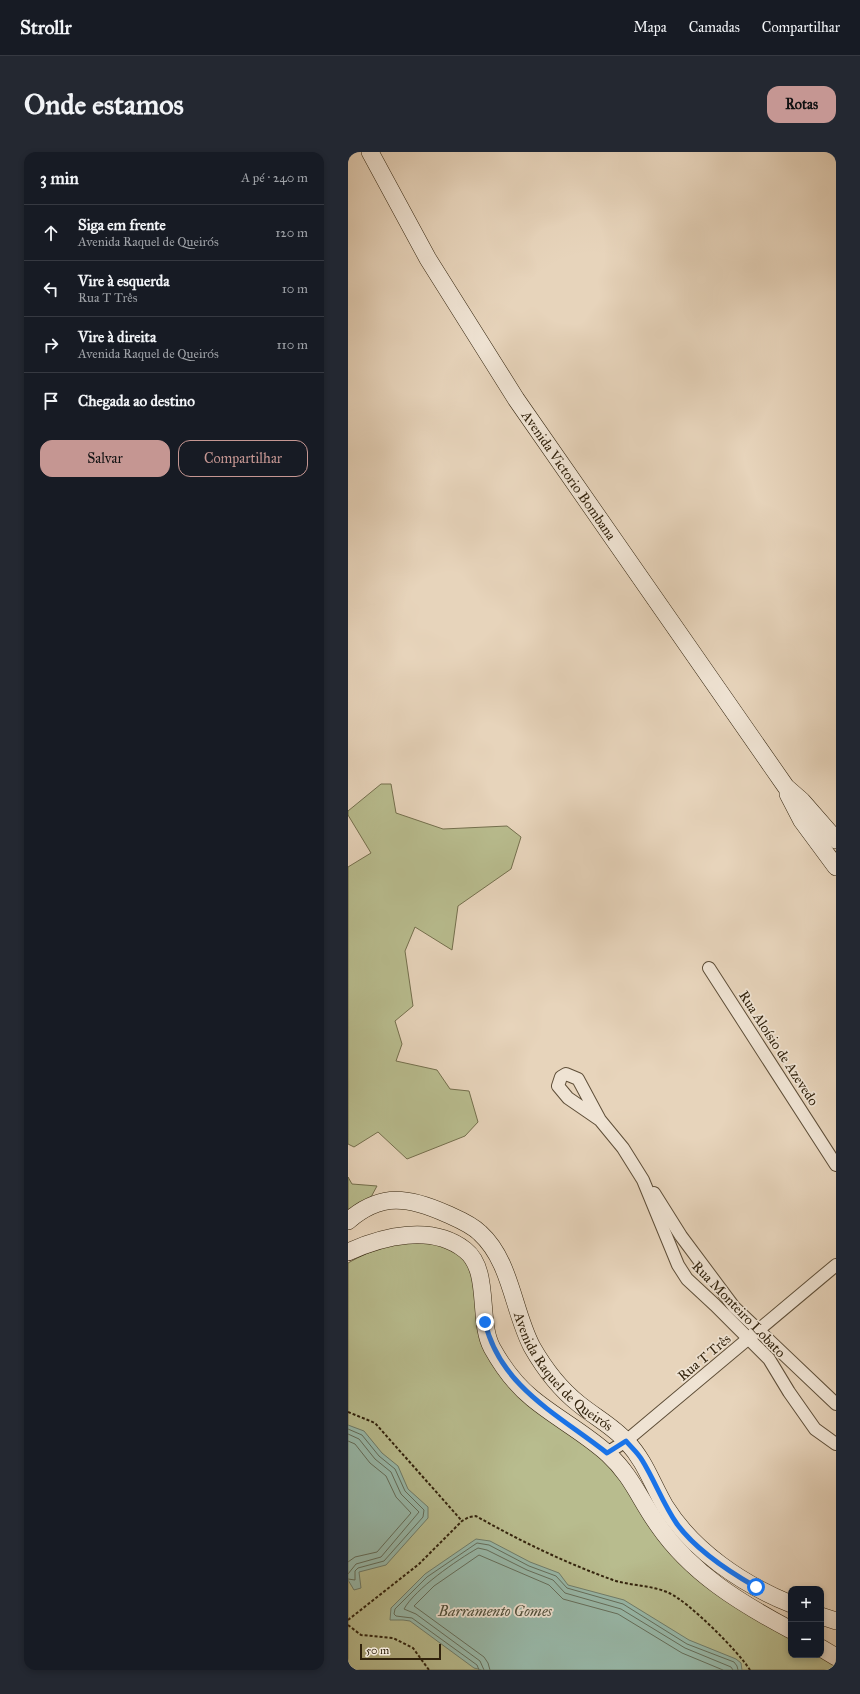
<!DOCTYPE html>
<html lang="pt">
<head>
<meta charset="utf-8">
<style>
  body { margin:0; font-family:"IM FELL Great Primer",serif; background:#242831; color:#f1f3f6 }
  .controls { position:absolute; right:12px; bottom:12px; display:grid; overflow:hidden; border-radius:8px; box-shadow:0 2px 6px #0003 }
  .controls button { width:36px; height:36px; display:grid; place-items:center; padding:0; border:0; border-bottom:1px solid #363941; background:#171b24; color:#f1f3f6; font:20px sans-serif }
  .scale { position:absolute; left:12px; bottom:10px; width:81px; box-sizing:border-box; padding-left:4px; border:2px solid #31220c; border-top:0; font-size:11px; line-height:14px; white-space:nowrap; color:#31220c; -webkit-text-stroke:3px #efe3d3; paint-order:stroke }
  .stop { position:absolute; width:12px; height:12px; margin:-9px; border:3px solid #1a73e8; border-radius:50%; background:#fff }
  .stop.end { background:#1a73e8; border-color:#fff; box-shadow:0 1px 4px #0008 }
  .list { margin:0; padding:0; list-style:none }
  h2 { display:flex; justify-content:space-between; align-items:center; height:52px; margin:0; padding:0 16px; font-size:17px }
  h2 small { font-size:13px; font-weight:400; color:#9ea1a6 }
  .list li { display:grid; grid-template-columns:26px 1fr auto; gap:12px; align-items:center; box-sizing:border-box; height:56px; padding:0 16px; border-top:1px solid #363941 }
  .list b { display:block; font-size:15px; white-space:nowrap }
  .list p { margin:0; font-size:13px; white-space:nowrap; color:#9ea1a6 }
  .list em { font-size:13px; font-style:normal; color:#9ea1a6 }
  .actions { display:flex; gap:8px; padding:12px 16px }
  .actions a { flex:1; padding:9px 0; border:1px solid #c59692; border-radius:12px; text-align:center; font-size:14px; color:#c59692 }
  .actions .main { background:#c59692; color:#111 }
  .icon { flex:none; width:22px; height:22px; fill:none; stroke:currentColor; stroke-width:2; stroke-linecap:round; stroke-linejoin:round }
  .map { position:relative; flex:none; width:488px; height:1518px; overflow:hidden; border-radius:12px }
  header { display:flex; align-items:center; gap:24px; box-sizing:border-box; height:56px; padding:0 20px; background:#171b24; border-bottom:1px solid #363941 }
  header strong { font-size:19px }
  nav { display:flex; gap:22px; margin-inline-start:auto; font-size:14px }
  .intro { display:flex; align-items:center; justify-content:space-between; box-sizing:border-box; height:96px; padding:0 24px }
  h1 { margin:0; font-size:28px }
  .button { padding:10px 18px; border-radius:12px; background:#c59692; color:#111; font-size:14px; font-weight:700 }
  main { display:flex; gap:24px; padding:0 24px }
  aside { flex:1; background:#171b24; border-radius:12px; box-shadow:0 2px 6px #0003 }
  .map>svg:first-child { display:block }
  .green { fill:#b8bc8e; stroke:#746f4d }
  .water { fill:#98b9aa; stroke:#6f7d6b }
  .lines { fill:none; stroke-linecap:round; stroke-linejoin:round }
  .shore { stroke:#646e5b; stroke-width:1 }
  .street-casing { stroke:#5e4e38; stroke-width:14 }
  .secondary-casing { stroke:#31220c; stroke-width:18 }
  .path { stroke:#31220c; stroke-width:2; stroke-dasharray:3 2; stroke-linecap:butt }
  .street { stroke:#efe3d3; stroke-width:12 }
  .secondary { stroke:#efe3d3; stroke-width:17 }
  .route { stroke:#1a73e8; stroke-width:5 }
  .labels { text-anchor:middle; stroke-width:3.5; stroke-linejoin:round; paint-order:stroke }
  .street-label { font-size:14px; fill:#31220c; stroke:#efe3d3 }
  .water-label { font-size:15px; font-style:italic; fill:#504f3b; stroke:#efe3d3 }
</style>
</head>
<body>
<header>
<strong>Strollr</strong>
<nav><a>Mapa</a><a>Camadas</a><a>Compartilhar</a></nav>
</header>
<div class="intro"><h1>Onde estamos</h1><a class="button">Rotas</a></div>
<main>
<aside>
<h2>3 min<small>A pé · 240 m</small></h2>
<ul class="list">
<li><svg class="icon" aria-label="ahead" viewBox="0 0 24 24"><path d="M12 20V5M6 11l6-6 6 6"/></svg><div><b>Siga em frente</b><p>Avenida Raquel de Queirós</p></div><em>120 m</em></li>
<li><svg class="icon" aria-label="left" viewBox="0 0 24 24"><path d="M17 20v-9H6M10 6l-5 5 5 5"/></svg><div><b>Vire à esquerda</b><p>Rua T Três</p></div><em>10 m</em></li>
<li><svg class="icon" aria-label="right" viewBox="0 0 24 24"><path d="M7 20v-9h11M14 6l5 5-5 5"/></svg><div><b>Vire à direita</b><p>Avenida Raquel de Queirós</p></div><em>110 m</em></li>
<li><svg class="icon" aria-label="arrive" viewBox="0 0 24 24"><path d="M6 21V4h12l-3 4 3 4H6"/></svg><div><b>Chegada ao destino</b></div></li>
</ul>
<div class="actions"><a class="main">Salvar</a><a>Compartilhar</a></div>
</aside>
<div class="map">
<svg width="488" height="1518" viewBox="0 0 488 1518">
  <rect width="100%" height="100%" fill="#e7d4bb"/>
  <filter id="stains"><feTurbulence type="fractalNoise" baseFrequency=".005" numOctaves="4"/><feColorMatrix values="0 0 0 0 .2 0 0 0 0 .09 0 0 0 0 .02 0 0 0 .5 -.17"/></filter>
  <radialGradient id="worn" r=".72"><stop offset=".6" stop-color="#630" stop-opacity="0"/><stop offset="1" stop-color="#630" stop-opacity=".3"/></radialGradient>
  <!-- green -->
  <g class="green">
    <path d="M33,632H43L48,661L95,677L159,674L173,685L163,717L110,754L104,798L67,775L57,799L65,854L47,869L54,892L48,909L89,918L102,937L121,939L130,970L117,984L59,1007L30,980L6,995L0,992V715L23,701L0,663V659Z"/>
    <path d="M0,1025L4,1032L29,1034L23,1045L0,1066Z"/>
    <path d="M77,1086L124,1102L140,1175L159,1215L255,1296L320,1389L443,1480V1503L488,1504V1518H0V1111C24,1097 50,1090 77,1086Z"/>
  </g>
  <!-- water -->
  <g class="water">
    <path d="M0,1273L16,1279L34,1301L50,1314L60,1337L80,1355V1366L38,1413L11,1420L13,1436L6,1438L0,1428Z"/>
    <path d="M128,1387L142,1389L182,1410L211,1421L220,1433L276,1448L341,1488L388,1507L393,1511L394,1518H134L126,1516L62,1469L55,1468H42L43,1456L77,1422Z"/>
  </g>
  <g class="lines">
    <!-- shore -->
    <g class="shore">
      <path d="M0,1277L14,1283L31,1304L47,1317L57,1339L76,1358L75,1365L36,1409L10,1416L7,1419V1428L0,1427"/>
      <path d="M0,1282L11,1287L27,1307L43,1320L53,1342L71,1360L33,1405L8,1412L0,1422"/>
      <path d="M0,1289L7,1292L22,1311L38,1324L48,1345L63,1361L29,1400L7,1405L0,1410"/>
      <path d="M131,1518L129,1513L64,1466L48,1464L46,1462L47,1457L79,1425L129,1391L141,1393L181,1414L208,1424L219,1436L275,1452L339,1492L386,1510L389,1514L390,1518"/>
      <path d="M136,1518L132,1509L68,1462L56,1457C67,1437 109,1408 130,1396L139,1398L179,1418L205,1428L217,1441L273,1457L337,1496L383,1515L385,1518"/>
      <path d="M142,1518L140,1511L136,1505L66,1454L86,1434L131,1403L201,1433L215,1447L270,1462L334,1501L375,1518"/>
    </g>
    <!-- street casing -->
    <g class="street-casing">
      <g id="street">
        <path d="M361,816L488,1013"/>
        <path d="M252,968L230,927L218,922L213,925L210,934L220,946L252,968L275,996L295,1028L330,1113L339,1127L367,1153L421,1207L441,1240L467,1277L488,1292"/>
        <path d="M306,1041L333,1084L386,1155L488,1252"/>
        <path d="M259,1301L278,1289L488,1113"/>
      </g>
    </g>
    <!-- secondary casing -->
    <g class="secondary-casing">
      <g id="secondary">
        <path id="s1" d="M22,0L80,107L168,247L438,635L454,649L488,688"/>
        <path d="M440,642L454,669L488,715"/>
        <path id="s2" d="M0,1069C33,1040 61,1045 99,1062C110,1067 123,1072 132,1081C163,1109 165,1159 184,1195C196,1216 212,1237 231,1252C247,1265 266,1275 279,1290C297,1309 304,1332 317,1354C345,1399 394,1432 443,1452"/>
        <path d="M0,1100C35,1084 84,1072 117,1098C143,1118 129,1168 144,1196C154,1214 168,1233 184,1246C208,1266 237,1281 260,1302C284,1324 292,1348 310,1373C343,1421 392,1451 443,1478"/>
        <path d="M473,1464L488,1469"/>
        <path d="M473,1496L488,1505"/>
      </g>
    </g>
    <!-- path -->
    <g class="path">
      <path d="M0,1260L27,1271L114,1369"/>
      <path d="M0,1468L71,1412L114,1369L121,1365L128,1364C172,1389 218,1411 265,1428C283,1434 304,1433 321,1441C341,1450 390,1499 402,1518"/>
      <path d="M0,1473L13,1483L45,1486L65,1496L81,1518"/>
      <path d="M0,1516L3,1518"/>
    </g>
    <!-- street -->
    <use href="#street" class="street"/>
    <!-- secondary -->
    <use href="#secondary" class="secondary"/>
  </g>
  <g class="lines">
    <!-- route -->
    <path class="route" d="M137,1170C152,1235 211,1263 259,1301L278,1289C283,1295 290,1301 294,1308C307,1329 315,1352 329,1372C348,1398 380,1419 408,1435"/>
  </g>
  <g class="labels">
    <!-- street labels -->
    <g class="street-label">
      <text dy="5" stroke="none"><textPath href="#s1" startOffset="380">Avenida Victorio Bombana</textPath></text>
      <text transform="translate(431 896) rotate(57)" y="5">Rua Aloísio de Azevedo</text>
      <text transform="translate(391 1157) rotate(46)" y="5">Rua Monteiro Lobato</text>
      <text transform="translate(356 1205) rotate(-40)" y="5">Rua T Três</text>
      <text dy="5" stroke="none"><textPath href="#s2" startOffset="310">Avenida Raquel de Queirós</textPath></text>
    </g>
    <!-- water labels -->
    <g class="water-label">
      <text x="147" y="1464">Barramento Gomes</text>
    </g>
  </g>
  <rect width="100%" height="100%" filter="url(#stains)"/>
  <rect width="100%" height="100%" fill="url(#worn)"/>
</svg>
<div class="controls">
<button>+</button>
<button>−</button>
</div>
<div class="scale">50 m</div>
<div class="stop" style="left:408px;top:1435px"></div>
<div class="stop end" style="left:137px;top:1170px"></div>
</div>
</main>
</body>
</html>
